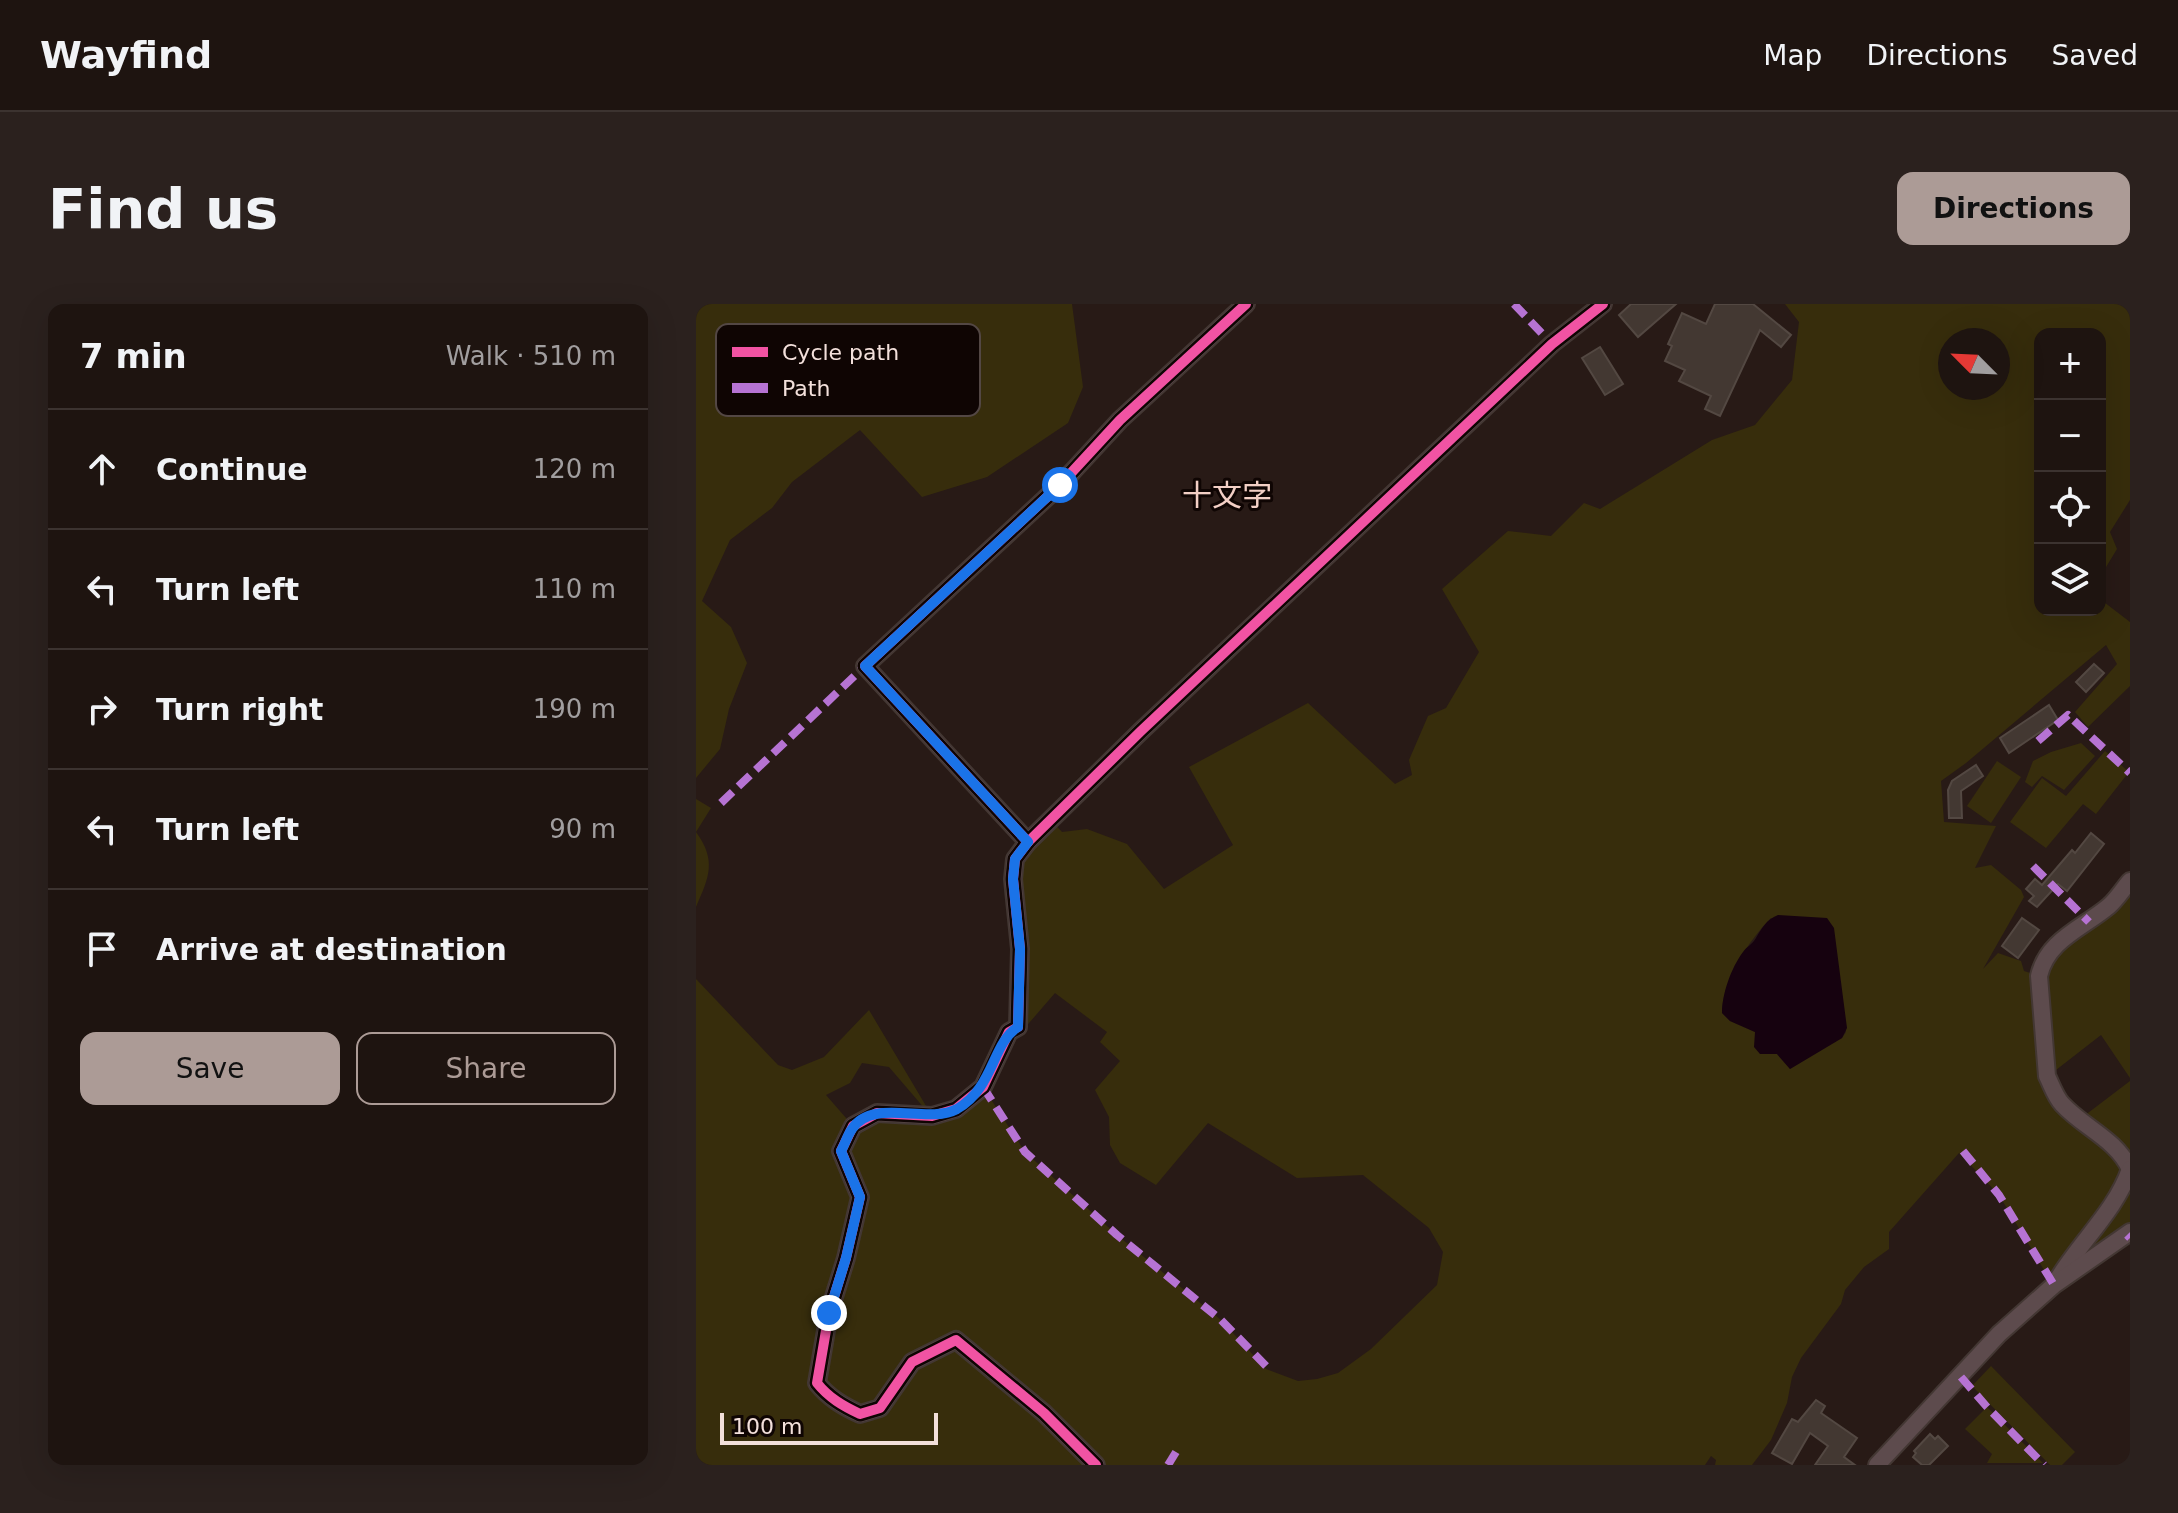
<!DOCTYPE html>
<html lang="en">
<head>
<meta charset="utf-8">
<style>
  body { margin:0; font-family:"DejaVu Sans","Noto Sans JP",sans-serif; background:#2b211e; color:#f1f3f6 }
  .controls { position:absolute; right:24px; top:24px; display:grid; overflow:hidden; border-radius:16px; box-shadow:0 8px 32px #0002 }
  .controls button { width:72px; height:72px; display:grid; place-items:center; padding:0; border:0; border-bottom:2px solid #3c3330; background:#1e1410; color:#f1f3f6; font:40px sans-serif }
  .compass { position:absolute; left:1242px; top:24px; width:72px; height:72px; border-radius:50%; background:#1e1410; box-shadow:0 8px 32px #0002; rotate:294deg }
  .scale { position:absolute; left:24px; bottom:20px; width:218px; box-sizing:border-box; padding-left:8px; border:4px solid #f3e0db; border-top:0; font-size:22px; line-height:28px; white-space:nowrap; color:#f3e0db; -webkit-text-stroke:6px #0f0503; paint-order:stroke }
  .stop { position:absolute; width:24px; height:24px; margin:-18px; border:6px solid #1a73e8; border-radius:50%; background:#fff }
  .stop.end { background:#1a73e8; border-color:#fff; box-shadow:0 2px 8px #0008 }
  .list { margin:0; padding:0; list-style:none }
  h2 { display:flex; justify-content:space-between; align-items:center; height:104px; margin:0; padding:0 32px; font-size:34px }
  h2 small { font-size:26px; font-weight:400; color:#a19e9f }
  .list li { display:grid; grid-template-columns:52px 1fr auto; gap:24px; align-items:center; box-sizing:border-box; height:120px; padding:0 32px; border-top:2px solid #3c3330 }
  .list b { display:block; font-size:30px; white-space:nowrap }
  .list em { font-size:26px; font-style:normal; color:#a19e9f }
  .actions { display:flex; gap:16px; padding:24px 32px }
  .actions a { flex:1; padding:18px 0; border:2px solid #ac9b96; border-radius:16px; text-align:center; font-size:28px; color:#ac9b96 }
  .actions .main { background:#ac9b96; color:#111 }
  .icon { flex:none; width:44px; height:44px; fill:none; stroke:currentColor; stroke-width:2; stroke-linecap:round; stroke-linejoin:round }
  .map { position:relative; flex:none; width:1434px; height:1161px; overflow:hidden; border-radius:16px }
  header { display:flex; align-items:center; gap:48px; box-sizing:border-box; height:112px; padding:0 40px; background:#1e1410; border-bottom:2px solid #3c3330 }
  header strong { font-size:38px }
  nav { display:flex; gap:44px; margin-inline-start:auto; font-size:28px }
  .intro { display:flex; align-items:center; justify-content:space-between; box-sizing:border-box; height:192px; padding:0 48px }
  h1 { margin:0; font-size:56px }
  .button { padding:20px 36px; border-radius:16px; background:#ac9b96; color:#111; font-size:28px; font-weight:700 }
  main { display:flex; gap:48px; padding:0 48px }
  aside { flex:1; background:#1e1410; border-radius:16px; box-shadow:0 8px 32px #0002 }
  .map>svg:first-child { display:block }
  .green { fill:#372d0c; fill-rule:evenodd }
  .water { fill:#16020f }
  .building { fill:#433832; stroke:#534842; stroke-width:2 }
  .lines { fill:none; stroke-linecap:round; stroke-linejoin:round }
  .minor-casing { stroke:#433733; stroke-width:20 }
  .minor { stroke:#5d4b4d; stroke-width:16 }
  .quiet { stroke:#b673d3; stroke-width:8; stroke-dasharray:16 8; stroke-linecap:butt }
  .cycleway-casing { stroke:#0f0503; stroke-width:15 }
  .cycleway { stroke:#f153a3; stroke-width:10 }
  .route { stroke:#1a73e8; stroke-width:10 }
  .labels { text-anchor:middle; stroke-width:6; stroke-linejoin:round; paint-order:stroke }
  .neighbourhood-label { font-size:30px; fill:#f3cfc5; stroke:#0f0503 }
  .key { fill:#0f0503; stroke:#534744; stroke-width:2 }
  .key-label { font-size:22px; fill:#f3e0db }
</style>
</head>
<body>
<header>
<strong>Wayfind</strong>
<nav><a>Map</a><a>Directions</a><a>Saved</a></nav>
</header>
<div class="intro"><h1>Find us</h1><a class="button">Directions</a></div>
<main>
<aside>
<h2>7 min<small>Walk · 510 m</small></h2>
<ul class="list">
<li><svg class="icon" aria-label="ahead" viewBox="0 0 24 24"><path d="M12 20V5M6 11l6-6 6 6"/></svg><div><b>Continue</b></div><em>120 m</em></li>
<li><svg class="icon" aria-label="left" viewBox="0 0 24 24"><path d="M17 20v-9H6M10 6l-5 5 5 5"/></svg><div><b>Turn left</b></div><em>110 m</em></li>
<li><svg class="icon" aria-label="right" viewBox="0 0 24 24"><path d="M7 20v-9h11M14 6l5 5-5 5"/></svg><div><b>Turn right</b></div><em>190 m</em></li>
<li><svg class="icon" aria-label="left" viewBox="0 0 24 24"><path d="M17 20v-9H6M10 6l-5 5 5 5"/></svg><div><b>Turn left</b></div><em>90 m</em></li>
<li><svg class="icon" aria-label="arrive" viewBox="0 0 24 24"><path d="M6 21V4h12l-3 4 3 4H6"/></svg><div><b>Arrive at destination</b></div></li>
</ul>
<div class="actions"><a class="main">Save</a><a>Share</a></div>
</aside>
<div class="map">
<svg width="1434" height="1161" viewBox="0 0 1434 1161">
  <rect width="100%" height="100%" fill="#281a16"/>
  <!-- green -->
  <g class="green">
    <path d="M0,0H376L387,83L372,119L291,173L226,193L164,126L96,178L76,204L34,236L6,297L35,323L51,359L33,405L24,445L0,474Z"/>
    <path d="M1089,0H1434V196L1414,228L1421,245L1404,273V30H1344V306H1404V295L1434,318V382L1392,423L1379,408L1421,360L1410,341L1270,459L1245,477L1248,518L1300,522L1279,564L1295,561L1325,586L1328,593L1287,665L1302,649L1325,657L1328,667L1343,672L1346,657L1434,577V774L1405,731L1351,773L1384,815L1434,777V920L1354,976L1303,891L1263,849L1193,928V945L1168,963L1149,986L1145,1000L1105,1054L1096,1073L1091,1099L1075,1136L1056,1161H1019L1020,1156L1015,1152L1009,1161H0V675L82,761L96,766L128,753L173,706L236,812L287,783L329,848L421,931L525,1016L570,1065L602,1077L621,1075L642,1069L675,1045L741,981L747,948L733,924L667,871L601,874L512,819L460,881L424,859L414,841L413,813L399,786L424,757L404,738L411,728L359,689L327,726L319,555L355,516L366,528L391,525L431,540L468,585L537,541L493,463L612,399L699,480L716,471L713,456L732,412L750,404L783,348L746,285L812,227L855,232L888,199L904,205L1016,136L1059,121L1096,76L1103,18ZM1254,36H1302V84H1254ZM1075,614H1130L1150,728L1146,734L1094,765L1081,750L1059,743V728L1034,717L1026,709C1026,677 1053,636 1075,614ZM166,759L193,763L235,812L181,809L157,822L130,791L154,779Z"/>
    <path d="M1385,439L1399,452L1368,486L1346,472L1336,483L1329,478L1337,457L1355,448Z"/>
    <path d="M1409,447L1433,468L1400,510L1387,500L1350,544L1314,518L1346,474L1370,492Z"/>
    <path d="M1301,457L1325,473L1295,519L1271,502Z"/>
    <path d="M0,495L15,504L0,528C21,557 13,573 0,603Z"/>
    <path d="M1295,1062L1379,1148L1366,1161H1354L1276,1082Z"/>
    <path d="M1291,1103L1347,1159H1291L1296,1150L1269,1125Z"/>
  </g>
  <!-- water -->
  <path class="water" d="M1082,611L1131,614L1138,624L1151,724L1146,734L1094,765L1081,750H1064L1058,743L1059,728L1034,717L1026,709C1026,690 1035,664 1047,648C1050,643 1057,640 1060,634C1066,624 1070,616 1082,611Z"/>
  <!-- building -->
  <g class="building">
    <path d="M935,0H980L942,33L923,11Z"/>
    <path d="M1019,0H1057L1095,31L1085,43L1064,26L1024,112L1009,105L1015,92L983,77L989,66L969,57L976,42L972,40L986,9L1010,20Z"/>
    <path d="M904,43L927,80L909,91L886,54Z"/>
    <path d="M1398,360L1408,369L1390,388L1380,378Z"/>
    <path d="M1353,401L1362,416L1313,449L1304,434Z"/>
    <path d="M1280,461L1287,472L1265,487L1266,514H1253L1252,486L1256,477Z"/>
    <path d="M1395,529L1408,540L1371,587L1362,580L1341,603L1333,597L1338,592L1330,585L1339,575L1346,581L1376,546L1379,549Z"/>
    <path d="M1326,614L1343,626L1322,654L1306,642Z"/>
    <path d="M1120,1096L1129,1102L1125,1109L1161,1134L1148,1153L1159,1161H1119L1132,1142L1114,1129L1096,1160L1076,1149L1096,1115L1102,1118Z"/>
    <path d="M1234,1130L1239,1135L1242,1132L1252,1142L1233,1161H1226L1217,1153L1220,1149L1218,1147Z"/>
  </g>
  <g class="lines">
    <!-- minor casing -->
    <g class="minor-casing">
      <g id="minor">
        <path d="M332,538L169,362L364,181L424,116L550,0"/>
        <path d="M1434,577C1427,585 1421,595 1413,602C1387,624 1351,636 1343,672L1351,772C1356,782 1359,792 1366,800C1388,824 1420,835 1434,865"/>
        <path d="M1363,973C1385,937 1420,906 1434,865"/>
        <path d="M400,1161L348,1109L260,1036L216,1058L184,1104L164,1110C147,1102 133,1094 121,1079L133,1009L150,954L164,893L145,847L157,822L181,809L236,812L260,805L287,783L313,728L322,723L324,645L317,575L319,555L332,538L445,427L856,40L907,0"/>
        <path d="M1181,1161L1303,1030L1358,981L1434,928"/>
      </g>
    </g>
    <!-- minor -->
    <use href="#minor" class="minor"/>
    <!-- quiet -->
    <g class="quiet">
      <path d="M818,0L856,40"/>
      <path d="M1342,437L1372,411L1434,469"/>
      <path d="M25,499L169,362"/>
      <path d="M1337,562L1393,618"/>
      <path d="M287,783L329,848L421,931L525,1016L573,1065"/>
      <path d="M1267,847L1303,891L1358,981"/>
      <path d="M1431,931L1434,934"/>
      <path d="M1265,1073L1291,1103L1348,1161"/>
      <path d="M472,1161L480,1148"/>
    </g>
    <!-- cycleway casing -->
    <g class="cycleway-casing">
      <g id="cycleway">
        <path d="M332,538L169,362L364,181L424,116L550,0"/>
        <path d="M400,1161L348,1109L260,1036L216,1058L184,1104L164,1110C147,1102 133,1094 121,1079L133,1009L150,954L164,893L145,847L157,822L181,809L236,812L260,805L287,783L313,728L322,723L324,645L317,575L319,555L332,538L445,427L856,40L907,0"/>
      </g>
    </g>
    <!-- cycleway -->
    <use href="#cycleway" class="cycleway"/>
  </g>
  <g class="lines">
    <!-- route -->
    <path class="route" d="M133,1009L150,954L164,893L145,847C149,840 151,832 156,825C177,793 231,821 261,805C298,784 296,739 322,723L324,645L317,575L319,555L332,538L169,362L364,181"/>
  </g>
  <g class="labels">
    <!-- neighbourhood labels -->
    <g class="neighbourhood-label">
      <text x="531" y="202">十文字</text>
    </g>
  </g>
  <!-- legend -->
  <rect x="20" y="20" width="264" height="92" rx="12" class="key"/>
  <rect x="36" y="43" width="36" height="10" fill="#f153a3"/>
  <rect x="36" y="79" width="36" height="10" fill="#b673d3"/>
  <g class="key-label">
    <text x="86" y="56">Cycle path</text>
    <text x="86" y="92">Path</text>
  </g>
</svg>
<div class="controls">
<button>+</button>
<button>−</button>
<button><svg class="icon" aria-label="locate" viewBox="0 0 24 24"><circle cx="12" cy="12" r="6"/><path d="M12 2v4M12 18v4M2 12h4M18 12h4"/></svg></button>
<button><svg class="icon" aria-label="layers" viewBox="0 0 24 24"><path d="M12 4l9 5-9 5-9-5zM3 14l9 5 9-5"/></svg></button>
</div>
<svg class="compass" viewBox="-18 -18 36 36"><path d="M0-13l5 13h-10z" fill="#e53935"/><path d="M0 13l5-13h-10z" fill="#a19e9f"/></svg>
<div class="scale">100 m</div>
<div class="stop" style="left:364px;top:181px"></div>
<div class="stop end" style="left:133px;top:1009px"></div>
</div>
</main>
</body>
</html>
